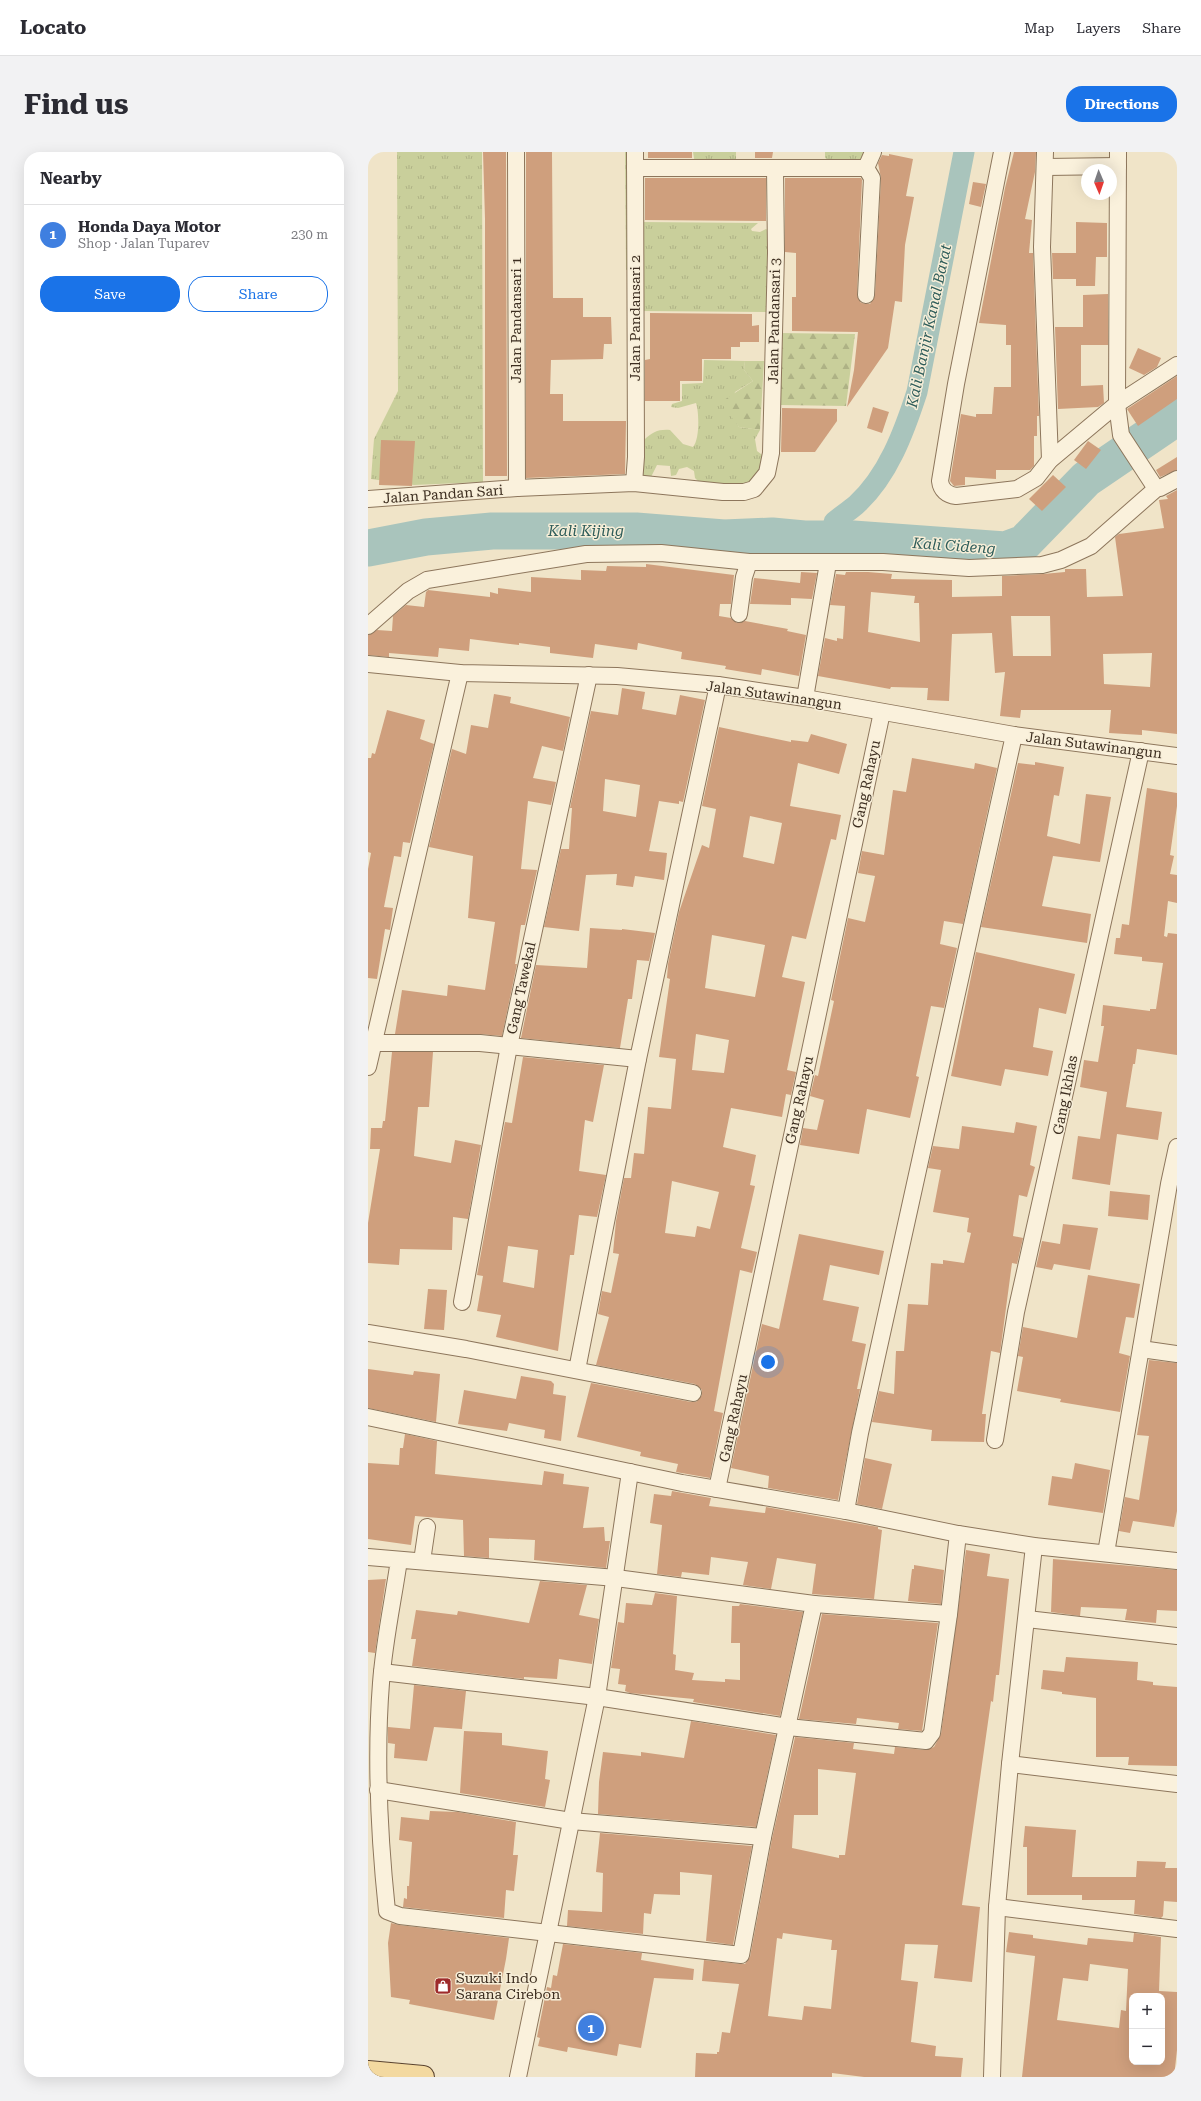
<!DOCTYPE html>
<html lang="en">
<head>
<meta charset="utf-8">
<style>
  body { margin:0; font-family:"Roboto Serif",serif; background:#f2f2f3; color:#2b2b33 }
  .controls { position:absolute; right:12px; bottom:12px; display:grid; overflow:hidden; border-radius:8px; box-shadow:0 4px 16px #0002 }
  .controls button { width:36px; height:36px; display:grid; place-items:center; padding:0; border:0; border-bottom:1px solid #e1e1e2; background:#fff; color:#2b2b33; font:20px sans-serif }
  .compass { position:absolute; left:713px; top:12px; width:36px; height:36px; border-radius:50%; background:#fff; box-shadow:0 4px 16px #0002; rotate:178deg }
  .you { position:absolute; left:400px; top:1210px; width:14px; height:14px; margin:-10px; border:3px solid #fff; border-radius:50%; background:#1a73e8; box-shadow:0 0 0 6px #1a73e833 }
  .badge { display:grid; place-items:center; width:26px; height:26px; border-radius:50%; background:#1a73e8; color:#fff; font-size:13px; font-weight:700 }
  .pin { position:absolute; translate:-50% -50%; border:2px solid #fff; box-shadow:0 1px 4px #0006 }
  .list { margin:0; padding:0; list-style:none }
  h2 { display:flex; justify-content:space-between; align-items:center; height:52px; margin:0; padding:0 16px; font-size:17px }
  h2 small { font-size:13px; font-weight:400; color:#7c7c81 }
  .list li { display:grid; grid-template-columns:26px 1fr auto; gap:12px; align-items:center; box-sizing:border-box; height:60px; padding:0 16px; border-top:1px solid #e1e1e2 }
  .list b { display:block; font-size:15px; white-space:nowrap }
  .list p { margin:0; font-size:13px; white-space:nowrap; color:#7c7c81 }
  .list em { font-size:13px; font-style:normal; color:#7c7c81 }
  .actions { display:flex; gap:8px; padding:12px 16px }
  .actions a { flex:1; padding:9px 0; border:1px solid #1a73e8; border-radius:16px; text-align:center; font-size:14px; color:#1a73e8 }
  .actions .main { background:#1a73e8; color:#fff }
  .map { position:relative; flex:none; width:809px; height:1925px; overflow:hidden; border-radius:16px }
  header { display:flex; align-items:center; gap:24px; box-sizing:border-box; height:56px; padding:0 20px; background:#fff; border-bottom:1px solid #e1e1e2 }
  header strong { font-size:19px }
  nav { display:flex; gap:22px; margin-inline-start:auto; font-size:14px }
  .intro { display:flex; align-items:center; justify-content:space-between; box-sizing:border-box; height:96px; padding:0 24px }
  h1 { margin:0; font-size:28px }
  .button { padding:10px 18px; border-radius:16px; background:#1a73e8; color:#fff; font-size:14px; font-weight:700 }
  main { display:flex; gap:24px; padding:0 24px }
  aside { flex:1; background:#fff; border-radius:16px; box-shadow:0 4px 16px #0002 }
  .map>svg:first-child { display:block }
  .grass { fill:url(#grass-tufts) }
  .forest { fill:url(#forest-firs) }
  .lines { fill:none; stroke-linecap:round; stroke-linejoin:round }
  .canal { stroke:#a9c4bc; stroke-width:21 }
  .river { stroke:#a9c4bc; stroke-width:37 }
  .building { fill:#cf9f7d; fill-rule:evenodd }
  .minor-casing { stroke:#8d765c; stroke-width:18 }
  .primary-casing { stroke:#5b4430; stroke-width:24 }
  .minor { stroke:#faf1dc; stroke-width:16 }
  .primary { stroke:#f3d9a0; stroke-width:22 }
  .labels { text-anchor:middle; stroke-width:3; stroke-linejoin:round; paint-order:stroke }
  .street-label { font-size:14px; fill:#3d2e20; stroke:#f7eed8 }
  .poi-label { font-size:14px; fill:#3d2e20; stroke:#f7eed8; text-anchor:start }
  .water-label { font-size:15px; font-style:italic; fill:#2f5d5a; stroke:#f7eed8 }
</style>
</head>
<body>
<header>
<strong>Locato</strong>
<nav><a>Map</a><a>Layers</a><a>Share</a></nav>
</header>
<div class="intro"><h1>Find us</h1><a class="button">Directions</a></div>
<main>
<aside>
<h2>Nearby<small></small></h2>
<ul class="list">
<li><span class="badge" style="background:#3f7fe0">1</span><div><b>Honda Daya Motor</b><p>Shop · Jalan Tuparev</p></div><em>230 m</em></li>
</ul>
<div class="actions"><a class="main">Save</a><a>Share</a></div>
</aside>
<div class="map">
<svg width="809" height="1925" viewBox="0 0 809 1925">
  <defs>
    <pattern id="grass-tufts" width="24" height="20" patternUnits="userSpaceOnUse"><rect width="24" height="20" fill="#c9cf9b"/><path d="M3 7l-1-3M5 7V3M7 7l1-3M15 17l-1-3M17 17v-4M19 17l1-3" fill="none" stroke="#aeb285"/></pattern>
    <pattern id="forest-firs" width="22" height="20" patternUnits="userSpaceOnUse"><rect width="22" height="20" fill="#c9cf9b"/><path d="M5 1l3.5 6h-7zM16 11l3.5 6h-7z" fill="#aeb285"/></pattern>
  </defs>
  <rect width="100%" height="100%" fill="#f0e4c8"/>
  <!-- grass -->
  <g class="grass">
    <path d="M29,0H114L115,330L46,333L3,327L6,287L30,239Z"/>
    <path d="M257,0H263V118H258Z"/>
    <path d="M325,0H368V10L327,12Z"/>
    <path d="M457,0H501L495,9L461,8L457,6Z"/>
    <path d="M272,70L390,71L383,77L384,79L392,80L398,77L401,79L399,160L272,159Z"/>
    <path d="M336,208L377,209L376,218L385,229L367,240L362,260L371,275L392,278L387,287L389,299L397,305L395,315L384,332L334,333L327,326L326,319L319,315L311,317L308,323L303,324L302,314L289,313L283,325L279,328L273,322L276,288C284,280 291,277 302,278L315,292L325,295C332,287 331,259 328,251L310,256L303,255L304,252L314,249V232L335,231Z"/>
  </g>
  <!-- forest -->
  <g class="forest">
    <path d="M412,181L487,182L478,254L412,253Z"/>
    <path d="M377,209H396L392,278L371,275L356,255V248L385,229L376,218Z"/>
  </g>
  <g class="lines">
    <!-- canal -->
    <path class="canal" d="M466,370C473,364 481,359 488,353C520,324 536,280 549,240L596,0"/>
    <!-- river -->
    <path class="river" d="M0,396L58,385L124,379H268L356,386L404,384L436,387H485L637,398L656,391L718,327L809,265"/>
  </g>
  <!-- building -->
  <g class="building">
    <path d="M115,0H138L139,324H117V67Z"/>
    <path d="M158,0H184L185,146H215V165H243L244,192H236L235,207L183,208L182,242H195V269H258L257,322L158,326Z"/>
    <rect x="280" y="0" width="44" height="6"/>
    <path d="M387,0H405L404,6H387Z"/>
    <path d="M646,0H668L667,20L657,67L664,68L661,101H665L671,264H669V284H666V314L662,318H628V327L597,325V333L586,334L582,329L593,262L608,265V262H624L626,235H643V193H638V173L611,171L637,36Z"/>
    <path d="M521,2L545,7L538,44L546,45L537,93L534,150L527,149L520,196L479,255L486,218L490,180L424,179V145H428V101L417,100V26H493L494,28L489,143L493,151L502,152L507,143L513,26L510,11L514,3L521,4Z"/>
    <path d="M277,26H398V69L277,68Z"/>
    <path d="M605,30L618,32L613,55L601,52Z"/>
    <path d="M708,70L739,71V105H728L727,134H708V127H685L684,101H708Z"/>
    <path d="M740,142V193H713V234L735,233L736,251L730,255L690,257L687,175H715V143Z"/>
    <path d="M282,161L384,162V174L391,173V190H372V195H363V207H334V229H312V249H277V208L282,207Z"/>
    <path d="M770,196L793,206L789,215L776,223L761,216Z"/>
    <path d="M809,224V247L770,274L759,257Z"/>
    <path d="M505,255L521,260L514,281L499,276Z"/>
    <path d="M414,256L469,257V269L447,300H413Z"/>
    <path d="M13,288L47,289L44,334L11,333Z"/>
    <path d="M720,289L733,298L718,317L706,308Z"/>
    <path d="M809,305V318L792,325L788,318Z"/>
    <path d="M685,323L698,335L674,359L661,347Z"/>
    <path d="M809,338V582L774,578V583L741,581L743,558H653L652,566L632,564L637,520L627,521L624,481L584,482L581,549L559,548L560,536L523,535L522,537L450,524L457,486L469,489V486L475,487L477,454L462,453L468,422L477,423L478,420H500L524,422L523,427L584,428V445L634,444V424L675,422L697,420V417H718L719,445L755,444L747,385L751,382L796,376L791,348L800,347L798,344ZM503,440L547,444L546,451H551L552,490L500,480ZM643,464H682L683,504H645ZM784,501L782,535L736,532L735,502Z"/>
    <path d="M278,412L366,423L363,452H352L351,464L363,466L369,471L377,469L420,477L419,479L438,483L431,524L394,517L393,523L357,517L358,514L313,507L314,500L270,491L269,498L227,492L225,506L182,501V495L151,491V493L102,487L101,499L71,496L70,505L21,501V505L0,503V483L9,478L24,479L25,464L38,453L56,455L58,440L60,438L122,445V440L130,442V436L163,440V425L213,428V418L238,419L239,414L278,415Z"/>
    <path d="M433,420L449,421L444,447L423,446V453L382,452L386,426L432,431Z"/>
    <path d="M254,536L277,540L274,557L308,563L312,543L337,548L315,650L311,649V652L291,649L281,699L299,701L296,728L267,724L265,735L248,733L249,722L218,723L211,779L176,775L193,697H201L204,656H202L223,559L250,563ZM237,627L272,633L268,665L235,659Z"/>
    <path d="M126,542L143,545L142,551L202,565L195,599L174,594L165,626L188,630L183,653L160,649L153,717L169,718L157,773H153L147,812H149L134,884L112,882H27L34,838L79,844L80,833L117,838L127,770L100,766L105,704L61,695L84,597L98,602L103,573L120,576Z"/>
    <path d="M19,558L57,568L52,587L66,592L42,691L35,690L33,705L26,704L16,755L25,756L22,778L17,777L9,827L0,826V717L3,701L0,700V606H3L4,601L7,602Z"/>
    <path d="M351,575L423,590V588L440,590L443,582L479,592L471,622L430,611L422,654L473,663L468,688L463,687L438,787L424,784L414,825L437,830L419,918L428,920L423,943L418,942L414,965L363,956L355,995L388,1003L382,1033L387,1034L373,1096L389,1100L384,1121L372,1118L346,1259L355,1261L342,1326L308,1320L310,1312L272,1304L273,1300L209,1285L223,1231L323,1250H328L334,1243V1238L327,1232L228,1213L241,1165L230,1162L234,1139L243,1141L251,1102L245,1101L248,1069L256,1026H263L266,1001L276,1002L280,955L303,957L308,907L291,905L302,827L299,826L300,812L311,760L334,693L341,696L348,657L334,654ZM382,664L414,671L406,712L375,705ZM344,783L397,793L387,845L337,836ZM328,882L361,888L356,921L324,918ZM304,1029L351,1040L342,1077L329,1074L327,1085L297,1081Z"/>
    <path d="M544,606L606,617L607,611L629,616L595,772L576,769L572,792L589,796L576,856L563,854L548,924L551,925L542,966L499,957L491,1002L432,993L435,976L449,978L456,948L442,944L447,923L450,924L466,849L463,848L480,766L497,770L507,724L490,721L494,699L516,703L525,638L538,640Z"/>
    <path d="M667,610L696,615L691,644L686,643L679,684L712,692L718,642L743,645L732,710L685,704L674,754L723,762L719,791L613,775L650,611L667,613Z"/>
    <path d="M779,636L809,641V654L802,703L806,704L802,722L809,723V751L800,749L796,784L799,785L800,781L809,782V903L769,897L767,912H765L758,955L794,960L790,988L749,982L742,1033L704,1027L710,984L732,987L739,940L712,935L716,908L730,910L736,874H733L735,853L782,859V857H788L795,811L774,809V805L746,802L748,786H752L754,772L761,773Z"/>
    <path d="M222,776L254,778V777L287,781L281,809L269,808L264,847H260L252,896L153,886L168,813L219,816Z"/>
    <path d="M608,800L707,822L698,862L671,856L665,895L685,899L680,924L637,917L633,934L583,924Z"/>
    <path d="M24,900H65L61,955H50L46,1004L83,1011L87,988L113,993L100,1067L85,1065L84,1098L32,1097L31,1113L0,1111V1071L12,997H2L3,976H14L15,969H17Z"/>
    <path d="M155,905L236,913L225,970L217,968L211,1019L238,1023L229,1065L211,1063L206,1103H202L190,1199L128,1185L133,1163L109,1159L115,1124L109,1123L137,970L144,971ZM140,1094L170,1098L166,1136L135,1130Z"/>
    <path d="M648,970L669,974L662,1013L667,1015L659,1045L651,1043L645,1084L655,1086L649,1112L644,1111L632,1201L623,1199L614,1262H618L616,1290L563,1289L564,1278L504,1270L511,1239L526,1242L528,1199H536L540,1152L560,1153L563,1111L575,1112V1108L596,1111L603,1081L599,1080L601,1066L565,1060L573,1018L560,1016L565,994L591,997L594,974L646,981Z"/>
    <path d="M742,1039L782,1043L780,1068L740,1064Z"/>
    <path d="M695,1072L730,1076L722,1118L686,1112L684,1118L668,1115L674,1089L692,1092Z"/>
    <path d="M431,1082L516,1099L511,1123L462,1113L455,1148L491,1155L484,1189L498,1192L489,1237H492L470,1348L400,1336L401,1324L363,1316L394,1172L411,1177Z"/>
    <path d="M720,1123L772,1132L766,1166L758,1165L751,1201L762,1204L752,1260L692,1250L693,1247L649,1239L655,1205L650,1204L655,1175L709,1186Z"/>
    <path d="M60,1137L79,1138L76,1178L56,1177Z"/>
    <path d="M781,1208L809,1211V1359L806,1375L765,1369L762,1381L751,1379L757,1345L771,1348L781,1284L769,1283Z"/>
    <path d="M0,1217L45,1223L46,1219L72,1222L68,1270L0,1256Z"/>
    <path d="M153,1224L183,1229L186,1232L185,1242L198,1244L193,1289L176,1286L177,1278L141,1271L139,1279L90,1272L96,1238L148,1247Z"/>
    <path d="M37,1282L69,1289L67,1322L174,1333L176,1319L196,1322L195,1332L221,1335L215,1376L236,1375L237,1389H242L238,1416L166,1408L167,1388L121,1386V1406L96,1404L95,1368L47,1364L43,1393L0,1387V1311L31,1313L32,1296H35Z"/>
    <path d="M497,1306L524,1312L514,1357L489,1352Z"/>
    <path d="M707,1311L742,1318L735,1361L680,1353L684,1324L704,1327Z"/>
    <path d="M304,1339L343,1346L341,1354L397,1361L398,1355L510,1375V1377L514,1378L506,1447L444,1442L448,1412L409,1406L403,1437L375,1433L380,1410L343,1405L341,1423L314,1420L313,1425L289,1422L294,1373L282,1371L286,1342L303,1344Z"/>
    <path d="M598,1398L622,1402L619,1424L641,1427L631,1523H628L625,1550L623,1549L594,1753L612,1755L604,1830L566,1826L570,1793L537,1792L533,1828L550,1830L543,1890L568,1894L567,1904L595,1906L593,1925H496L464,1921V1925H327L328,1901L349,1902V1900H351L354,1880L362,1881L371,1832L334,1829L336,1808L372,1812H377L382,1805L404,1687L427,1585L486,1591L485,1597L526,1602L527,1595L557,1598L566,1595L573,1582ZM450,1617L488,1621L477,1703H471V1706L424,1696L426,1663H450ZM415,1781L464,1788L463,1798H469L463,1857L436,1854L434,1868L400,1864L409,1786L414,1787Z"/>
    <path d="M685,1407L809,1418V1459L789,1458L788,1471L757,1468L759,1457L713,1455L712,1464L683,1460Z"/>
    <path d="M546,1413L576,1418L573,1452L540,1449L544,1417H546Z"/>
    <path d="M18,1427L7,1501L0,1500V1428Z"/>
    <path d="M172,1429L219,1433L211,1463L231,1467L224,1512L191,1507L189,1527L156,1525V1527L44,1514L48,1487H43L48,1458L89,1463L90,1459L161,1471Z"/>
    <path d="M287,1441L309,1444L305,1502L308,1503L307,1518L326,1521L324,1528L357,1530V1527L372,1528V1491H363L364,1454H371L372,1452L435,1460L412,1564L325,1550L326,1547L262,1541L257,1539L258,1533L250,1532L252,1517L243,1516L250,1470L256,1471L258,1451L284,1453Z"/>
    <path d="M454,1462L570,1471L554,1579L530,1577L531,1571L489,1566L488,1572L431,1567Z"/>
    <path d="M698,1505L770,1510L769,1528L785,1530V1533L809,1535V1614L760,1613L761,1605H728V1546L694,1542V1540L673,1537L675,1518L696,1520Z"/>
    <path d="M46,1533L98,1539L94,1577L66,1575L59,1609L26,1606L27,1592L20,1591V1575L42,1577Z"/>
    <path d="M323,1569L408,1583L388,1675L230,1662L231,1630L235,1600L273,1604V1600L316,1606Z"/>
    <path d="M96,1579L134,1581V1593L180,1599L177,1627L182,1628L177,1655L92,1641Z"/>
    <path d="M62,1659L90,1660L148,1670L145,1703H150L146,1739L138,1738L136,1766L35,1755L36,1746L39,1747V1734H41L44,1690L31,1688L33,1665L61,1668Z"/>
    <path d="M657,1674L708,1678L704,1725H768L769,1709L798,1710L797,1716H809V1750L796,1749L795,1764L793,1766L766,1762L767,1748H714V1743H659V1695H655Z"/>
    <path d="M232,1681L384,1694L365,1793L338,1789L344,1723L312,1720V1743L286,1742L283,1762L276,1761L275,1782L199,1774L200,1758L234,1760L235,1721L228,1720Z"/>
    <path d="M23,1771L31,1773L141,1786L138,1807L126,1868L41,1852L42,1848L23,1845L20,1791Z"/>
    <path d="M641,1780L665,1783V1786L719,1793L720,1786L765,1790L766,1781L793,1785L791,1839L809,1840V1898L806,1925H654L667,1804L638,1800ZM722,1812L760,1817L758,1859L753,1858L751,1876L689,1868L695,1826L720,1829ZM764,1844H794V1910H764Z"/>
    <path d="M195,1792L274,1801L273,1808L326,1817L325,1828L286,1826L273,1896L251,1892L249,1904L200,1895L199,1900L170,1894L172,1886L169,1885L179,1835L183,1836L185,1823L189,1824Z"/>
  </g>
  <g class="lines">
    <!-- minor casing -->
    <g class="minor-casing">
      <g id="minor">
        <path d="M148,0L149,336"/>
        <path d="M634,0L588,232L572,329C573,338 579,343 588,344L649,337L668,326L682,308L749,252L809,213"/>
        <path d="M677,0L674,95L682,308"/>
        <path d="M750,0L749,252L753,283L787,335L792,336L809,327"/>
        <path d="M678,15L750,14"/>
        <path d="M267,16H498L504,26L498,143"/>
        <path d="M498,16L505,0"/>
        <path d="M266,331L268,305L267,0"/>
        <path d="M0,347L149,336L266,331L355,340H376L386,337L399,321L403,301L408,101L407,17"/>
        <path d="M371,462L376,425L381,410"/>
        <path d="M0,474L40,439L59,428L218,402L293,401L381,410H515L601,416L674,413L693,408L723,394L789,336"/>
        <path d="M0,512L92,521L249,524L350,533L437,546L646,583L809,604"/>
        <path d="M437,546L460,411"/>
        <path d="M0,891H112L270,907"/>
        <path d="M0,915L92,521"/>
        <path d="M94,1150L141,894L221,523"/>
        <path d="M0,1181L98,1197L325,1241"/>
        <path d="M773,1197L809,1202"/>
        <path d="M209,1218L270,907L350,533"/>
        <path d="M0,1265L314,1331L478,1359L590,1382L666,1394L809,1409"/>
        <path d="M627,1288L648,1160L773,599"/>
        <path d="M349,1337L514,560"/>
        <path d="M478,1359L492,1281L646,583"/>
        <path d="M738,1401L801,1032L809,995"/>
        <path d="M0,1405L248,1426L446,1452L395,1685L373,1803L32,1764L19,1759C11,1683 7,1608 13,1531C16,1490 25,1449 31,1408"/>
        <path d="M54,1409L59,1375"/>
        <path d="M446,1452L581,1462"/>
        <path d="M659,1467L809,1484"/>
        <path d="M14,1520L229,1545L420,1575L558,1589L564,1581L581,1462L590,1382"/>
        <path d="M642,1612L809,1632"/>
        <path d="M10,1638L203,1669L395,1685"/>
        <path d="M629,1755L809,1777"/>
        <path d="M150,1925L229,1545L262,1320"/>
        <path d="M624,1925L629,1755L642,1612L666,1394"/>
      </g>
    </g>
    <!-- primary casing -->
    <g class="primary-casing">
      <path id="primary" d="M0,1920L55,1925"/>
    </g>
    <!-- minor -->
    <use href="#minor" class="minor"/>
    <!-- primary -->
    <use href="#primary" class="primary"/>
  </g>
  <!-- icons -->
  <defs>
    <g id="shop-square" transform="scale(0.9)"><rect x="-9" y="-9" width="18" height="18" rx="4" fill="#9e2a2b" stroke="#f7eed8"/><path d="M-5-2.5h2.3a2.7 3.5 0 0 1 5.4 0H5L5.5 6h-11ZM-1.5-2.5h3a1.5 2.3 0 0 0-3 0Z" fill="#fff"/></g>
  </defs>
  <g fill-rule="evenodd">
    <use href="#shop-square" x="75" y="1834"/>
  </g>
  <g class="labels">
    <!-- street labels -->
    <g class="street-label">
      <text transform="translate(267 166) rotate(-90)" y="5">Jalan Pandansari 2</text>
      <text transform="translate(148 168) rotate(-90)" y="5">Jalan Pandansari 1</text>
      <text transform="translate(406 169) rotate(-89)" y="5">Jalan Pandansari 3</text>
      <text transform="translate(75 342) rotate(-4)" y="5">Jalan Pandan Sari</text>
      <text transform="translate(406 543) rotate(8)" y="5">Jalan Sutawinangun</text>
      <text transform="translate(726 593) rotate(7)" y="5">Jalan Sutawinangun</text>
      <text transform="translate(498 632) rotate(-78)" y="5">Gang Rahayu</text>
      <text transform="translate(153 836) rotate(-78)" y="5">Gang Tawekal</text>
      <text transform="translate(697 943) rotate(-79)" y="5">Gang Ikhlas</text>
      <text transform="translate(431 948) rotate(-78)" y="5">Gang Rahayu</text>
      <text transform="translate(365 1266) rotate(-78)" y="5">Gang Rahayu</text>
    </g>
    <!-- poi labels -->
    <g class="poi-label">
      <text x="88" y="1831">Suzuki Indo<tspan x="88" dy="16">Sarana Cirebon</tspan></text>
    </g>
    <!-- water labels -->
    <g class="water-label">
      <text transform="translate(561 174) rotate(-78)" y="5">Kali Banjir Kanal Barat</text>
      <text x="218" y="384">Kali Kijing</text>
      <text transform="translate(586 394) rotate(4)" y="5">Kali Cideng</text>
    </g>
  </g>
</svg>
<div class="controls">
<button>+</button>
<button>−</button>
</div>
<svg class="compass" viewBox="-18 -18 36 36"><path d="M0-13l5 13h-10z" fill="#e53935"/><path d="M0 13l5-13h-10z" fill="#7c7c81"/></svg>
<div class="you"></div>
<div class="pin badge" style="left:223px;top:1876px;background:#3f7fe0">1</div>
</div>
</main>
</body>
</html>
